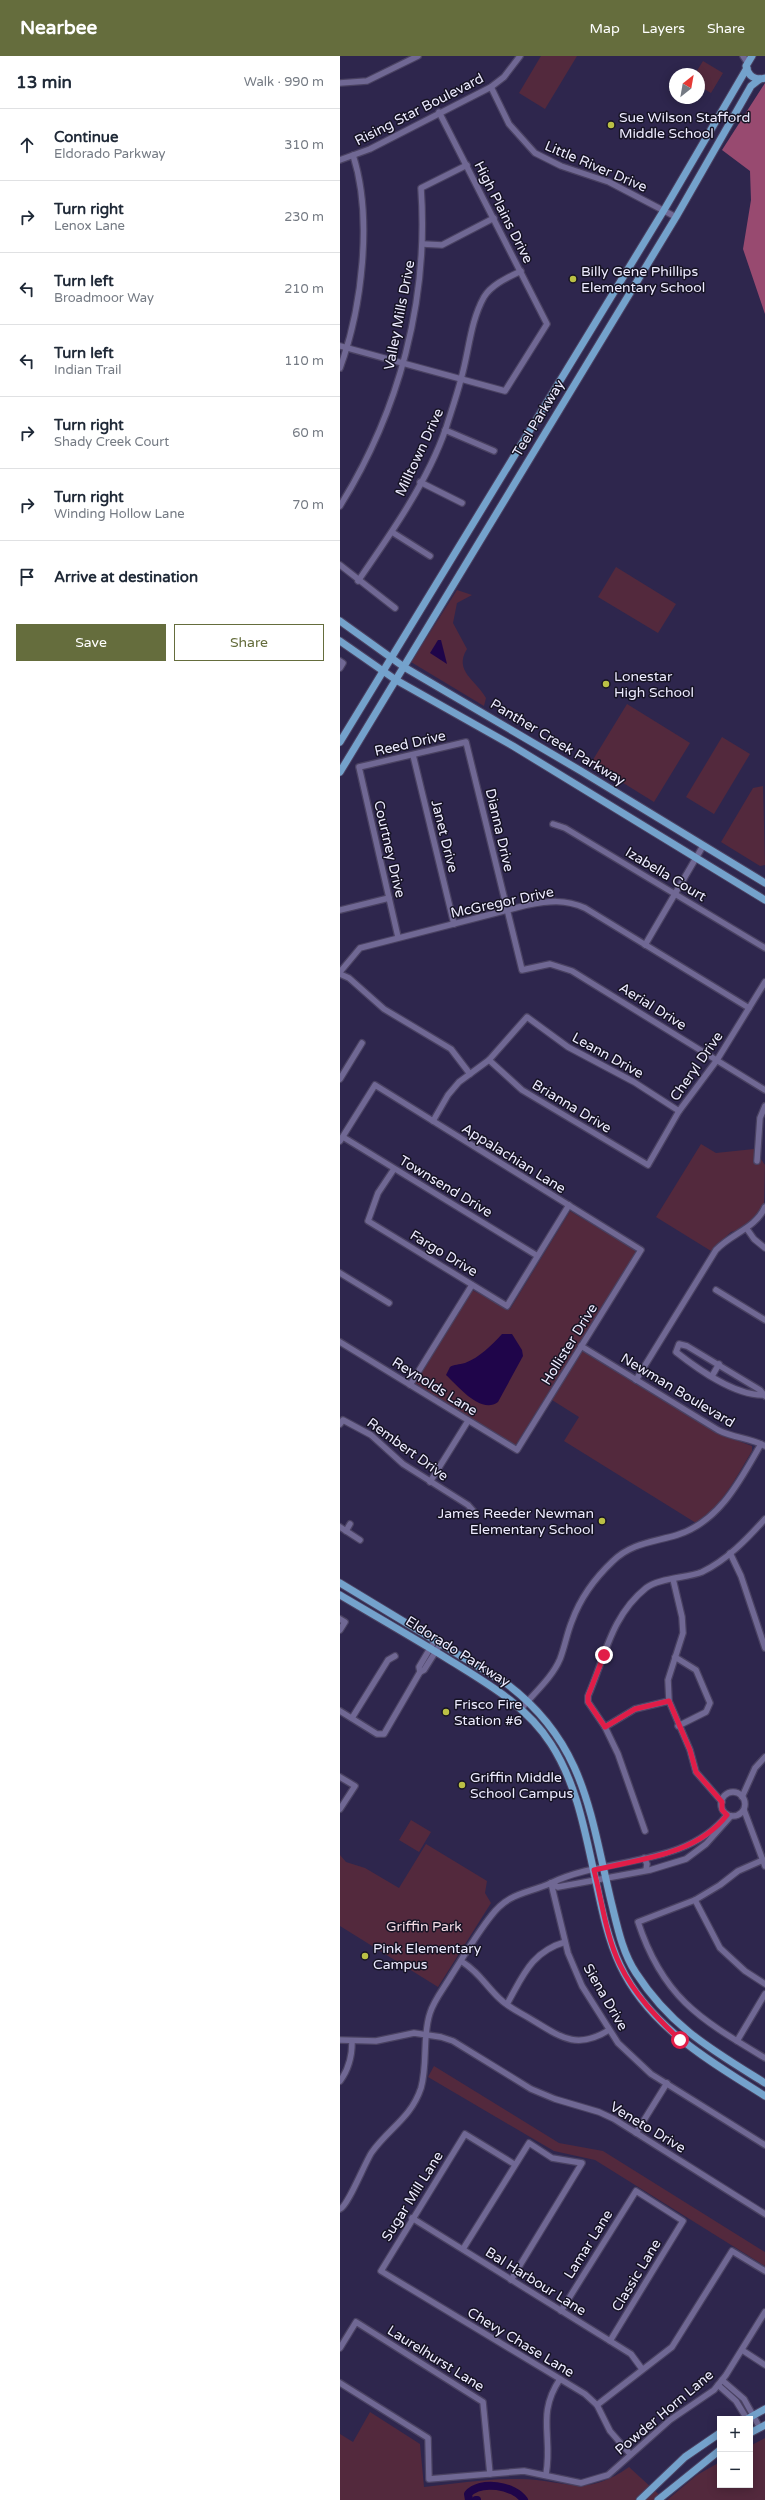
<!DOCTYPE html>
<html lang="en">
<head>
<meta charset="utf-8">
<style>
  body { margin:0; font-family:"Varela Round",sans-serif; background:#f2f2f3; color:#1f2937 }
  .controls { position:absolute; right:12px; bottom:12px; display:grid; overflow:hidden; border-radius:0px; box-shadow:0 2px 10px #0003 }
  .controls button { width:36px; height:36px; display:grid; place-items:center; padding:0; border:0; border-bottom:1px solid #e0e1e3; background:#fff; color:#1f2937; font:20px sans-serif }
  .compass { position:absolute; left:329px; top:12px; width:36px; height:36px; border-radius:50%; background:#fff; box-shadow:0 2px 10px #0003; rotate:31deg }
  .stop { position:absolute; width:12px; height:12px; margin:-9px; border:3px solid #e11d48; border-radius:50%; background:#fff }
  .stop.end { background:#e11d48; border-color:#fff; box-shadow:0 1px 4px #0008 }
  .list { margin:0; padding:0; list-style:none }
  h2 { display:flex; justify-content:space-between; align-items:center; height:52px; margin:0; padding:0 16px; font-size:17px }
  h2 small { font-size:13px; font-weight:400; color:#747a83 }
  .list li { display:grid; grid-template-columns:26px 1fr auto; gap:12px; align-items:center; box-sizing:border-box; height:72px; padding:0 16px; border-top:1px solid #e0e1e3 }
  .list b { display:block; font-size:15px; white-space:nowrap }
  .list p { margin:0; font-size:13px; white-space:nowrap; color:#747a83 }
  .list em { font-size:13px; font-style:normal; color:#747a83 }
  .actions { display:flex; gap:8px; padding:12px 16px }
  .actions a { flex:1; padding:9px 0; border:1px solid #656d3d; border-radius:0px; text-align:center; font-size:14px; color:#656d3d }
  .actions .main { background:#656d3d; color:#fff }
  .icon { flex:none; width:22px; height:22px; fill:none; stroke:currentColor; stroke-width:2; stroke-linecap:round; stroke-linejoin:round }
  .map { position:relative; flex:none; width:425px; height:2444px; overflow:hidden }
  header { display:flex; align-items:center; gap:24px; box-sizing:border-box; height:56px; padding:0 20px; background:#656d3d; color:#fff }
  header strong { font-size:19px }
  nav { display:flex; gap:22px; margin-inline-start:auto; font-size:14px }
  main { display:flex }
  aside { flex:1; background:#fff }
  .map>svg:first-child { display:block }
  .green { fill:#53293d }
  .forest { fill:#984a70 }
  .water { fill:#1f054a }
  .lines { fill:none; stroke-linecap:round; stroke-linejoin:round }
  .river { stroke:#1f054a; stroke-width:8 }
  .minor-casing { stroke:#4a4262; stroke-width:8 }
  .major-casing { stroke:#4a4262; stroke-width:9 }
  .minor { stroke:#706894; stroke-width:5.5 }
  .major { stroke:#74a2cc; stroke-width:7 }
  .route { stroke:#e11d48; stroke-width:5 }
  .poi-dot { fill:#bbc045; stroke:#161324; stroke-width:1.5 }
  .labels { text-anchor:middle; stroke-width:3; stroke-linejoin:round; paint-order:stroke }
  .street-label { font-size:14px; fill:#edebff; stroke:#161324 }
  .poi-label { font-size:14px; fill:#edebff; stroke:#161324; text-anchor:start }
  .park-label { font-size:14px; fill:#f3dbe5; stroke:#161324 }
</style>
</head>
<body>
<header>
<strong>Nearbee</strong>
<nav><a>Map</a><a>Layers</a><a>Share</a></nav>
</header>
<main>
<aside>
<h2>13 min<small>Walk · 990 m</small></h2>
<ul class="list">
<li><svg class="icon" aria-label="ahead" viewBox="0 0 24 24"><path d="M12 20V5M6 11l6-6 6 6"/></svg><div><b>Continue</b><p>Eldorado Parkway</p></div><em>310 m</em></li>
<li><svg class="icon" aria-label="right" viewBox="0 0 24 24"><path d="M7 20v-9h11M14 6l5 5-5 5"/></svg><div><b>Turn right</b><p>Lenox Lane</p></div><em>230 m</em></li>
<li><svg class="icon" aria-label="left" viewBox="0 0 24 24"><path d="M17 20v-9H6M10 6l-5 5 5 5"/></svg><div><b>Turn left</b><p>Broadmoor Way</p></div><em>210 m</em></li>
<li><svg class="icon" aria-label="left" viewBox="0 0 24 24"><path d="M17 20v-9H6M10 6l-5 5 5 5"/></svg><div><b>Turn left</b><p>Indian Trail</p></div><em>110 m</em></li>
<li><svg class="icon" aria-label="right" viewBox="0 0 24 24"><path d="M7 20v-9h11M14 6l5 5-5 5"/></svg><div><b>Turn right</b><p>Shady Creek Court</p></div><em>60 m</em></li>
<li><svg class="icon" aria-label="right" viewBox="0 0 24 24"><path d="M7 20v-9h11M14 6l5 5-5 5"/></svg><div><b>Turn right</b><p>Winding Hollow Lane</p></div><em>70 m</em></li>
<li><svg class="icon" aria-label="arrive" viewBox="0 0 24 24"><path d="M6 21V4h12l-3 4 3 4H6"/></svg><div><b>Arrive at destination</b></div></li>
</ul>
<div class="actions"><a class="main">Save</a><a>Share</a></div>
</aside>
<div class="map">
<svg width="425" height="2444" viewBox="0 0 425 2444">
  <rect width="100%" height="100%" fill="#2e264d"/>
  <!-- green -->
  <g class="green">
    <path d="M201,0H237L205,53L179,37Z"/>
    <path d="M363,5L383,17L371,37L359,30V18H355Z"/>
    <path d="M276,511L336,548L318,577L258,541Z"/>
    <path d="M117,534L132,539L117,547L113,567L127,593C113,615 137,625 146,642L144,650L71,606Z"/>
    <path d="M287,648L350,687L314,746L251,707Z"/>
    <path d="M382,681L410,698L374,758L346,741Z"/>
    <path d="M423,730L425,809L420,810L381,786L413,732Z"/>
    <path d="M361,1088L376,1097L414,1093L425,1109L424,1147L416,1162L402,1173L391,1176L371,1195L316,1161Z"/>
    <path d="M230,1155L294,1193L296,1197L175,1390L75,1327L132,1234L170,1253Z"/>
    <path d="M242,1295L377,1377L412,1390V1395C396,1421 382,1451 356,1467L224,1385L239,1361L212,1344Z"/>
    <path d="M71,1764L91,1776L79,1796L59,1784Z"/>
    <path d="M86,1788L147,1825L145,1837L151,1847L98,1931L0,1870V1799L6,1806L25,1812L59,1832Z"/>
    <path d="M94,2010L219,2087L263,2095L425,2196V2210L255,2104L214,2095L88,2021Z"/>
    <path d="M30,2356L80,2388L84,2431C114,2428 145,2423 175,2423C225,2422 242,2444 289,2411L325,2444H0V2378L13,2386Z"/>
    <path d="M425,2382V2444H327L357,2419L380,2406V2429H410V2390Z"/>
  </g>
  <!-- forest -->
  <path class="forest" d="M425,27V258L403,193L411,144L410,115L382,94Z"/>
  <!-- water -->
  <g class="water">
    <path d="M98,584H101L107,608L90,597Z"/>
    <path d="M162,1278H172L182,1294L183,1300L158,1346C141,1359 118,1330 106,1319L110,1311C114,1308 119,1309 125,1307C140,1301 151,1290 162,1278Z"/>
  </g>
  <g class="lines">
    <!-- river -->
    <g class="river">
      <path d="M129,2444L128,2438C140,2424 174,2429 184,2444"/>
      <path d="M136,2444H137"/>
    </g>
    <!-- minor casing -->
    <g class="minor-casing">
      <g id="minor">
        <path d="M403,0L407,6"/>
        <path d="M0,27L27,25L78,0"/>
        <path d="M151,31L169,68L195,97L221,110L269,126L336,161"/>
        <path d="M0,104L30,93L151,31L164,21L180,0"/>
        <path d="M83,188L102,189L154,162"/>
        <path d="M0,290L165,335L207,268L99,56"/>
        <path d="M0,312C22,252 33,161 13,99"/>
        <path d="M105,374L154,395"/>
        <path d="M80,426L122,447"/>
        <path d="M0,450C59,355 89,244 81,132L127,109"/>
        <path d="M52,476L90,500"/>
        <path d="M0,509L55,552"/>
        <path d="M18,525C50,479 88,425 106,372C111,356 117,339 121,323C129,296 130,266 144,241C152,228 169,221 181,215"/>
        <path d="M0,605L3,607L0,612"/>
        <path d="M73,699L114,868"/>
        <path d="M213,768L225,772L425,892"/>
        <path d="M0,854L49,842"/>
        <path d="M58,881L19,711L126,686L182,914L210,908L232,915L425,1034"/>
        <path d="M305,889L363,790"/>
        <path d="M0,916L20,892L187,849C209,845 225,843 245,852L409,952"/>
        <path d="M0,918L9,922L44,953L111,993L130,1018"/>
        <path d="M149,1004L182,1034L308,1109L339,1055L377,1004L425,926"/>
        <path d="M0,1023L22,987"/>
        <path d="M93,1065L108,1039L119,1026L149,1004L187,961L228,991L294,1026L339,1055"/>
        <path d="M3,1081L196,1199"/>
        <path d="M0,1085L35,1029L301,1194L177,1394L0,1286"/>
        <path d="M417,1105L420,1062L425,1050"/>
        <path d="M54,1113L38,1137L28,1165L167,1250L229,1149"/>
        <path d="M407,1173L414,1183L425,1192"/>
        <path d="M0,1217L49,1247"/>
        <path d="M376,1234L425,1264"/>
        <path d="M241,1290L378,1374C393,1382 411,1382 425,1390"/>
        <path d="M372,1320L379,1308"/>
        <path d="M296,1324L376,1194C392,1177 415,1173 425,1151"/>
        <path d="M70,1329L132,1229"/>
        <path d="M424,1339C395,1340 359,1314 336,1296L339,1288L347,1290L420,1334L425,1340"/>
        <path d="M0,1368L3,1364L31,1379L63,1408L128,1449L136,1458"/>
        <path d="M90,1426L128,1365"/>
        <path d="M0,1471L20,1484"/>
        <path d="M6,1475L10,1468"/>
        <path d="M390,1497L401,1520L425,1592"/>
        <path d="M333,1523L342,1561L343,1577L328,1624L329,1645L350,1694L356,1716L382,1746"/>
        <path d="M0,1563L5,1566L0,1574"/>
        <path d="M335,1601L356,1614L370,1647L366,1656L338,1670"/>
        <path d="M80,1616L79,1611L95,1584"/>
        <path d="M181,1653C194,1637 212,1622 220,1603C225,1590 227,1577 232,1565C240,1543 256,1521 273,1505C291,1487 314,1486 337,1479C379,1466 400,1425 421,1388"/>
        <path d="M0,1655L37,1678H44L80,1616L84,1614L101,1587"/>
        <path d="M12,1662L48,1604L55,1600"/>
        <path d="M265,1671L295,1653L329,1645"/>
        <path d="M0,1721L15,1730L0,1753"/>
        <circle cx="393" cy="1748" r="12"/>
        <path d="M402,1741L415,1712L425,1701"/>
        <path d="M404,1754L425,1810"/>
        <path d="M305,1775L278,1698L265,1671L248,1646V1640C265,1601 271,1560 306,1532C319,1522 347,1522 362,1516C387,1504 407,1483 425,1463"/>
        <path d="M304,1802L307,1808L306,1814"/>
        <path d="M423,1804L398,1815L380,1829L355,1844L298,1866C323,1942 360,1963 425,2002"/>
        <path d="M211,1827L228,1897L242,1930L278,1987L311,2018L425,2089"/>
        <path d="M211,1827L218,1831L310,1814L346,1803L366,1788L391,1760"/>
        <path d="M355,1844L380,1892L405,1915L425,1928"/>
        <path d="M121,1905C140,1917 145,1929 160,1943C168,1951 179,1956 189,1962C219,1980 236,1995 269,1974"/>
        <path d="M167,1948C183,1920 191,1896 225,1886"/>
        <path d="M0,1984L36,1985L74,1977L101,1981L113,1985L191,2033L215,2043L259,2056L274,2063L425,2158"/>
        <path d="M397,1985L425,1938"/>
        <path d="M0,2025C9,2013 12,2001 12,1986"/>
        <path d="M296,2077L327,2027"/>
        <path d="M174,2108L125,2078L41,2215L245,2338L257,2349L270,2375L290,2398"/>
        <path d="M0,2153C8,2150 25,2106 32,2096C49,2072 71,2062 81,2032C88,2007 82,1981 90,1957C94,1944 104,1932 111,1920C124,1900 136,1879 151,1860C169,1836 187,1838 211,1827C267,1800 345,1812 387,1759"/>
        <path d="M72,2162L291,2298L302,2313"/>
        <path d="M123,2193L189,2087L212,2102L242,2107L171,2224"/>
        <path d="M221,2255L296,2135L343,2165L270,2285"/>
        <path d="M0,2292L16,2266L143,2346L150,2418"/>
        <path d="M402,2294L425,2309"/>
        <path d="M382,2324L404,2343L420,2372"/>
        <path d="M0,2327L88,2382L89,2423L184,2415L241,2427L268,2419L330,2364L374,2334L386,2319L425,2256"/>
        <path d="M378,2329L396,2345L407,2363"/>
        <path d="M257,2349L332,2291L392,2195L425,2215"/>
        <path d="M206,2418C213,2380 196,2359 220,2323"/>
      </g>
    </g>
    <!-- major casing -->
    <g class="major-casing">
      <g id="major">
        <path d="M412,0L406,10C408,20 415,25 425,22"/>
        <path d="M0,565L64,611L241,715L425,827"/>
        <path d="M0,585L56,624L173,690L425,844"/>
        <path d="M0,686L324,154L407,12"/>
        <path d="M0,716L336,161L411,30L420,23"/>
        <path d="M0,1527L167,1628C245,1687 250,1758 271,1845C277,1869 282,1896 296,1917C331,1971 372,1994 425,2027"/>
        <path d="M0,1539C37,1561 74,1582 111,1605C148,1628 187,1650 211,1688C235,1725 244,1770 253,1812C260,1844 266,1879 280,1909C309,1971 370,2005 425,2040"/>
        <path d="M407,2363L425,2353"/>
        <path d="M410,2377L425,2369"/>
        <path d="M300,2444L345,2401L380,2377"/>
        <path d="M318,2444L380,2394"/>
      </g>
    </g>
    <!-- minor -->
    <use href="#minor" class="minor"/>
    <!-- major -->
    <use href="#major" class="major"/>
  </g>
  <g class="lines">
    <!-- route -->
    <path class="route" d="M264,1599L248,1640V1646L265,1671L295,1653L329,1645L350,1694L356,1716L382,1746V1754L387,1759C356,1799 300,1803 254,1814C262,1846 266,1880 280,1909C294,1938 317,1962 340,1984"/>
  </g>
  <!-- markers -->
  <g class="poi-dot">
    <circle cx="271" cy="69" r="4"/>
    <circle cx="233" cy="223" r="4"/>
    <circle cx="266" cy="628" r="4"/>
    <circle cx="262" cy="1465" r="4"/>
    <circle cx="106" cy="1656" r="4"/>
    <circle cx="122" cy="1729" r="4"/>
    <circle cx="25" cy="1900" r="4"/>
  </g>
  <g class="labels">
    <!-- street labels -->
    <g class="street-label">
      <text transform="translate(79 53) rotate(-27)" y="5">Rising Star Boulevard</text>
      <text transform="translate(256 110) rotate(23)" y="5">Little River Drive</text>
      <text transform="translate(164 156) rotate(63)" y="5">High Plains Drive</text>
      <text transform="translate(59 259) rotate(-79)" y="5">Valley Mills Drive</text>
      <text transform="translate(198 362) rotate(-59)" y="5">Teel Parkway</text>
      <text transform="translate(79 396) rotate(-65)" y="5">Milltown Drive</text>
      <text transform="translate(218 686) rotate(31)" y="5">Panther Creek Parkway</text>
      <text transform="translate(70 687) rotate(-13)" y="5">Reed Drive</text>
      <text transform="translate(160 774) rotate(77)" y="5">Dianna Drive</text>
      <text transform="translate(105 780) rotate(76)" y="5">Janet Drive</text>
      <text transform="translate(50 793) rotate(77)" y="5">Courtney Drive</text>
      <text transform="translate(326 818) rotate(31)" y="5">Izabella Court</text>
      <text transform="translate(162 846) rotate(-12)" y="5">McGregor Drive</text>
      <text transform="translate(313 950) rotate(32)" y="5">Aerial Drive</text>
      <text transform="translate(268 999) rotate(29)" y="5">Leann Drive</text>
      <text transform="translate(356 1010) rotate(-55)" y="5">Cheryl Drive</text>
      <text transform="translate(232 1050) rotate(31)" y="5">Brianna Drive</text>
      <text transform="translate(174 1102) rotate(32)" y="5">Appalachian Lane</text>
      <text transform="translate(106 1130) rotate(31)" y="5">Townsend Drive</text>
      <text transform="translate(104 1197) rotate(31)" y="5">Fargo Drive</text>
      <text transform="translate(229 1288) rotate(-58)" y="5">Hollister Drive</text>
      <text transform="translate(95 1330) rotate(32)" y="5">Reynolds Lane</text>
      <text transform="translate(338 1334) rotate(31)" y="5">Newman Boulevard</text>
      <text transform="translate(68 1393) rotate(36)" y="5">Rembert Drive</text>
      <text transform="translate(118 1595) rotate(32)" y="5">Eldorado Parkway</text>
      <text transform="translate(266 1941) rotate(60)" y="5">Siena Drive</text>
      <text transform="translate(308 2071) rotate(31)" y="5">Veneto Drive</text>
      <text transform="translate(72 2140) rotate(-58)" y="5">Sugar Mill Lane</text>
      <text transform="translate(248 2188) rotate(-58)" y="5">Lamar Lane</text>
      <text transform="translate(296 2219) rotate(-59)" y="5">Classic Lane</text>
      <text transform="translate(196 2225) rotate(32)" y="5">Bal Harbour Lane</text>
      <text transform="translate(181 2286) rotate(31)" y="5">Chevy Chase Lane</text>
      <text transform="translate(96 2302) rotate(32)" y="5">Laurelhurst Lane</text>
      <text transform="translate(324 2356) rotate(-40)" y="5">Powder Horn Lane</text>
    </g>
    <!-- poi labels -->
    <g class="poi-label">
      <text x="279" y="66">Sue Wilson Stafford<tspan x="279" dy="16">Middle School</tspan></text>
      <text x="241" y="220">Billy Gene Phillips<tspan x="241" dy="16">Elementary School</tspan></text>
      <text x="274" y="625">Lonestar<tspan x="274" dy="16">High School</tspan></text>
      <text x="254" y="1462" text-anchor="end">James Reeder Newman<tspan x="254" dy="16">Elementary School</tspan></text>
      <text x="114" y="1653">Frisco Fire<tspan x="114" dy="16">Station #6</tspan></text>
      <text x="130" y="1726">Griffin Middle<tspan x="130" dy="16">School Campus</tspan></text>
      <text x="33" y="1897">Pink Elementary<tspan x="33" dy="16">Campus</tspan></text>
    </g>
    <!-- park labels -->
    <g class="park-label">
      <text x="84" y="1875">Griffin Park</text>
    </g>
  </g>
</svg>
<div class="controls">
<button>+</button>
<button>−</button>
</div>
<svg class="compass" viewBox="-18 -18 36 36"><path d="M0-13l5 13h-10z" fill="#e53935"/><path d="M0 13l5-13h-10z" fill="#747a83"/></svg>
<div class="stop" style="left:340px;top:1984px"></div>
<div class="stop end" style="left:264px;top:1599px"></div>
</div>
</main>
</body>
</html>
